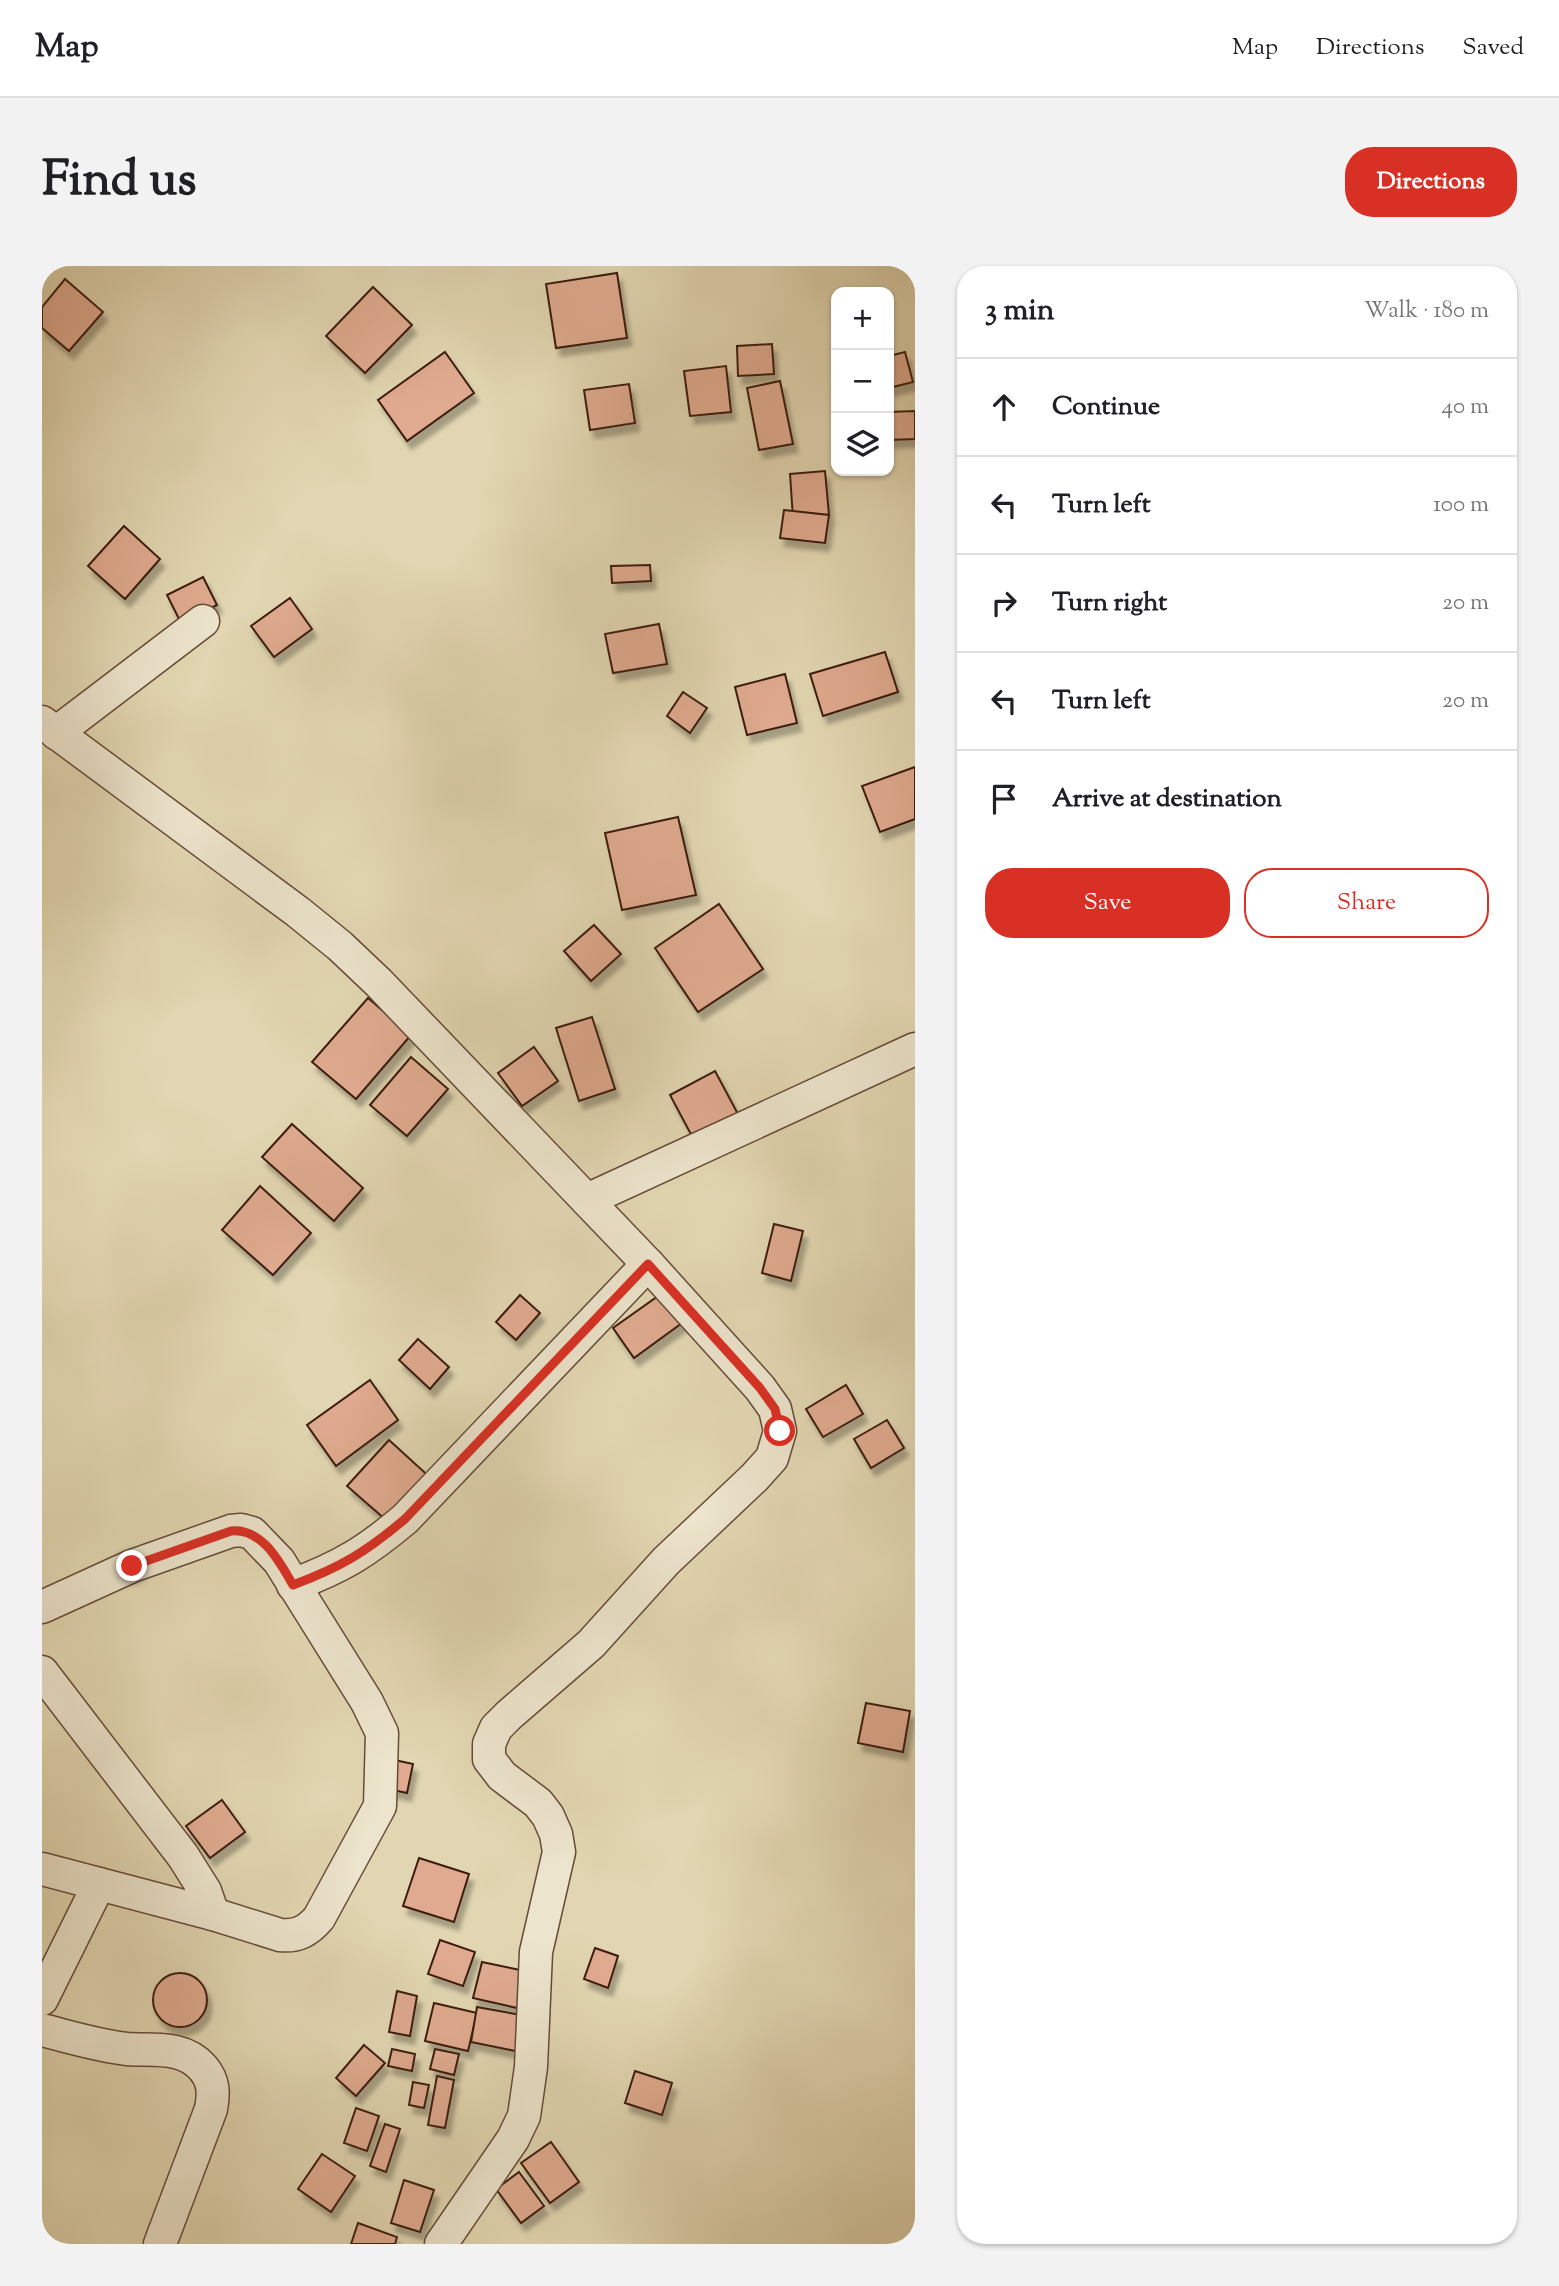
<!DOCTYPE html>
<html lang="en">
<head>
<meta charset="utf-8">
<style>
  body { margin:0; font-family:"Sorts Mill Goudy",serif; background:#f2f2f2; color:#202124 }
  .controls { position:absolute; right:21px; top:21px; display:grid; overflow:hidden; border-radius:14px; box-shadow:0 2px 5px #0004 }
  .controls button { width:63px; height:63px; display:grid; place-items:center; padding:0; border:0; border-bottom:2px solid #e0e0e0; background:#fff; color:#202124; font:35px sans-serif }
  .stop { position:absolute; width:21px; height:21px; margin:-16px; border:5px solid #d93025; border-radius:50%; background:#fff }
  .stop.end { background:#d93025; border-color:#fff; box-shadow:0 2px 7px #0008 }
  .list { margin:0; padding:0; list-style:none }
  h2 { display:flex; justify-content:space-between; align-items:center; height:91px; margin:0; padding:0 28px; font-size:30px }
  h2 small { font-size:23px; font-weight:400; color:#757577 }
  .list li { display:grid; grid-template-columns:46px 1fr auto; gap:21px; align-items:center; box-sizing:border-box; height:98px; padding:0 28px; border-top:2px solid #e0e0e0 }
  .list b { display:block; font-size:26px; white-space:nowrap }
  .list em { font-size:23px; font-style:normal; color:#757577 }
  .actions { display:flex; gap:14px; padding:21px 28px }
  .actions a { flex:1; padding:16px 0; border:2px solid #d93025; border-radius:28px; text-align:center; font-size:24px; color:#d93025 }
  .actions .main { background:#d93025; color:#fff }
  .icon { flex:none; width:38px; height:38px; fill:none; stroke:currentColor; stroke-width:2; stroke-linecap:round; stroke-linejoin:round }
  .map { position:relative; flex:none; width:873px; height:1978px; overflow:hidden; border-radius:28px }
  header { display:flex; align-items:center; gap:42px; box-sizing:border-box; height:98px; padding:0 35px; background:#fff; border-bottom:2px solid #e0e0e0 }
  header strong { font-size:33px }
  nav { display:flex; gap:38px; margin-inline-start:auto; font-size:24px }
  .intro { display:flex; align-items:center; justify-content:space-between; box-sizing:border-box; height:168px; padding:0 42px }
  h1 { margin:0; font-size:49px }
  .button { padding:18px 32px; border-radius:28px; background:#d93025; color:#fff; font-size:24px; font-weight:700 }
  main { display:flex; gap:42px; padding:0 42px }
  aside { flex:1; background:#fff; border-radius:28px; box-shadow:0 2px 5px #0004 }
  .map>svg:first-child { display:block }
  .building { fill:#dfaa8f; stroke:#3d1d0f; stroke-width:2; filter:url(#shadow) }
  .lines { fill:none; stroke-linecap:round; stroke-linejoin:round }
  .minor-casing { stroke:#664b38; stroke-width:35 }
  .minor { stroke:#ece4cc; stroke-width:32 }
  .route { stroke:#d93025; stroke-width:9 }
</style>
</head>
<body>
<header>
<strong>Map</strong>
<nav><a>Map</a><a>Directions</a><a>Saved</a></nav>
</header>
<div class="intro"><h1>Find us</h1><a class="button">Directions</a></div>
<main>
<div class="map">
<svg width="873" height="1978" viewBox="0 0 873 1978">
  <defs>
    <filter id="shadow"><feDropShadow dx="4.5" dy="8" stdDeviation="2" flood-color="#0004"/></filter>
  </defs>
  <rect width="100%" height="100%" fill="#e1d6b1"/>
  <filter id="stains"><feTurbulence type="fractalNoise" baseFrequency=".00286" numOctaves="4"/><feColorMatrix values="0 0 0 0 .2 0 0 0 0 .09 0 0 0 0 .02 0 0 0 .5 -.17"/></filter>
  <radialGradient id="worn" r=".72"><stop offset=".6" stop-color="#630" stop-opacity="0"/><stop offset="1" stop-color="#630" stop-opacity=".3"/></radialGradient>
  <!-- building -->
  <g class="building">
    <path d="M575,7L585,72L514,82L504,18Z"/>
    <path d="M23,13L61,46L27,85L0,62V41Z"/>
    <path d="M331,21L370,59L323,107L284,70Z"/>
    <path d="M730,78L732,108L696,110L695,80Z"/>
    <path d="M403,86L432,127L365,175L336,134Z"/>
    <path d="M863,86L871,116L847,122V90Z"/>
    <path d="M684,100L689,146L648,150L642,105Z"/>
    <path d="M738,115L751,178L717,184L705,122Z"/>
    <path d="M587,118L593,157L548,164L542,124Z"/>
    <path d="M873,145V173L847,174V146Z"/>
    <path d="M783,205L787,249L751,252L748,208Z"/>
    <path d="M742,244L787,249L783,277L738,272Z"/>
    <path d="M82,260L118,293L83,333L46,300Z"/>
    <path d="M608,299L609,315L570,317L569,300Z"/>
    <path d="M161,311L175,339L139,357L125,329Z"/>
    <path d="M248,332L270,363L232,391L209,360Z"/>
    <path d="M617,358L625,398L571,407L563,368Z"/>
    <path d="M843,386L856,426L781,450L768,408Z"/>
    <path d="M743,408L755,457L705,469L693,421Z"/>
    <path d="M641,426L665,442L648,467L625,450Z"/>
    <path d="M873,501V553L838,566L820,520Z"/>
    <path d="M636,551L654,629L580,644L563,567Z"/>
    <path d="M677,638L721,703L656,746L613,682Z"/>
    <path d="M552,659L579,688L549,715L522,685Z"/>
    <path d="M326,732L369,769L314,833L270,796Z"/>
    <path d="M550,751L573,823L537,835L514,762Z"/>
    <path d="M492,781L516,815L480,840L456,807Z"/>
    <path d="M369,791L406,823L365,870L328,839Z"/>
    <path d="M673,805L697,850L652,874L628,829Z"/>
    <path d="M250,858L321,922L292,955L220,891Z"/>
    <path d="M218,920L269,967L231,1009L180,964Z"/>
    <path d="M732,958L761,965L749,1015L720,1007Z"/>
    <path d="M619,1028L640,1057L592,1092L571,1062Z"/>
    <path d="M478,1029L498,1047L474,1074L454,1056Z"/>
    <path d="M376,1073L407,1101L388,1123L357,1094Z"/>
    <path d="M328,1114L356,1154L294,1200L265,1159Z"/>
    <path d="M804,1119L821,1148L781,1171L764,1143Z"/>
    <path d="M845,1154L862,1182L829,1202L812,1173Z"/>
    <path d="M347,1174L392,1215L352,1261L305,1220Z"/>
    <path d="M824,1437L868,1445L861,1486L816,1477Z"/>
    <path d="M348,1493L371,1498L365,1527L342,1522Z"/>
    <path d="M180,1534L203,1566L168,1592L144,1560Z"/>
    <path d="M377,1592L427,1608L412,1656L361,1640Z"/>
    <path d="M398,1674L433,1686L421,1720L386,1708Z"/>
    <path d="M553,1682L576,1690L566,1722L542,1713Z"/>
    <path d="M440,1696L483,1705L475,1742L431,1732Z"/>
    <circle cx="138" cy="1734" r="27"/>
    <path d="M355,1725L375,1730L368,1770L347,1766Z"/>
    <path d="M392,1737L435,1747L426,1785L383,1775Z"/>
    <path d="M435,1741L490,1751L483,1787L429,1776Z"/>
    <path d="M322,1779L343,1797L314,1830L294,1812Z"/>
    <path d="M350,1783L373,1788L370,1805L346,1800Z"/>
    <path d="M393,1783L417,1788L412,1809L388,1803Z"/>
    <path d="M593,1805L630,1817L620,1849L583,1837Z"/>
    <path d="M395,1810L412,1814L403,1862L386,1859Z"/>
    <path d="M371,1816L387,1819L382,1842L367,1839Z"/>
    <path d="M314,1842L337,1850L325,1885L302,1877Z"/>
    <path d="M343,1858L358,1863L344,1906L328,1900Z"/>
    <path d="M509,1876L537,1916L508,1937L479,1897Z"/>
    <path d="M280,1888L313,1910L289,1946L256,1923Z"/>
    <path d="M477,1906L502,1940L479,1957L454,1923Z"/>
    <path d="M362,1914L392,1924L378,1966L349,1957Z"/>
    <path d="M316,1957L355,1971L353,1978H309Z"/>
  </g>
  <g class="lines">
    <!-- minor casing -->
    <g class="minor-casing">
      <g id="minor">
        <path d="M0,456L256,646L298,680L337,717L606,998L718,1122L733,1143L738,1165L730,1192L712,1212L624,1295L549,1378L467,1449L454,1462L447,1478V1493L460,1510L496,1537L506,1550L514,1568L517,1586L494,1686L489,1801L482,1850L471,1873L399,1978"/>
        <path d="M14,467L161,355"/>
        <path d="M545,934L873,783"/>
        <path d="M251,1319C299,1301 324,1286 363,1253L606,998"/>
        <path d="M0,1341L90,1300L189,1265L199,1264L210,1267L237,1295L325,1436L340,1467L338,1540L277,1652C266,1665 255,1671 238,1669L171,1648L0,1603"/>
        <path d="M0,1406L141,1590L163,1625L171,1648"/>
        <path d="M0,1733L57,1618"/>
        <path d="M0,1764C28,1771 57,1780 85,1783C112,1785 141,1779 161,1802C172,1815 172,1827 169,1843L118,1978"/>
      </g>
    </g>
    <!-- minor -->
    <use href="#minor" class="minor"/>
  </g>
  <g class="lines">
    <!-- route -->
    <path class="route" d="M90,1300L189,1265C220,1262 237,1295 251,1319C299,1301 324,1286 363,1253L606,998L718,1122L733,1143L738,1165"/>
  </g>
  <rect width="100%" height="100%" filter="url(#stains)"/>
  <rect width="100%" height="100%" fill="url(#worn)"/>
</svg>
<div class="controls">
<button>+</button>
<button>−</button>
<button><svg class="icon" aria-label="layers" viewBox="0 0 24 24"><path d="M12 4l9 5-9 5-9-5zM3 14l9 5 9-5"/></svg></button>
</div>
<div class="stop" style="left:738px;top:1165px"></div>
<div class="stop end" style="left:90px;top:1300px"></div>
</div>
<aside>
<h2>3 min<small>Walk · 180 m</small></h2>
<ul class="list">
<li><svg class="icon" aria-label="ahead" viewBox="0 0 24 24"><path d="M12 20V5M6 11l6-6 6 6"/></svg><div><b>Continue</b></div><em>40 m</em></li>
<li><svg class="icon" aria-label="left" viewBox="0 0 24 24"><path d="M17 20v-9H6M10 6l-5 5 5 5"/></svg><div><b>Turn left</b></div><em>100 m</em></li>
<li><svg class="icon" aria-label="right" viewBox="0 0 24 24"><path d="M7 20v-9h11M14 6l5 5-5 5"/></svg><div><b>Turn right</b></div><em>20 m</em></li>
<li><svg class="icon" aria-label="left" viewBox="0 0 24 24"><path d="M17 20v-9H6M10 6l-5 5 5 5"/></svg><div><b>Turn left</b></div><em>20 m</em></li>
<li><svg class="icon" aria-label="arrive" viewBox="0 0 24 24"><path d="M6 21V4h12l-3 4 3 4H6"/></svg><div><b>Arrive at destination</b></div></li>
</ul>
<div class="actions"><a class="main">Save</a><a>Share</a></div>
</aside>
</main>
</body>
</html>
